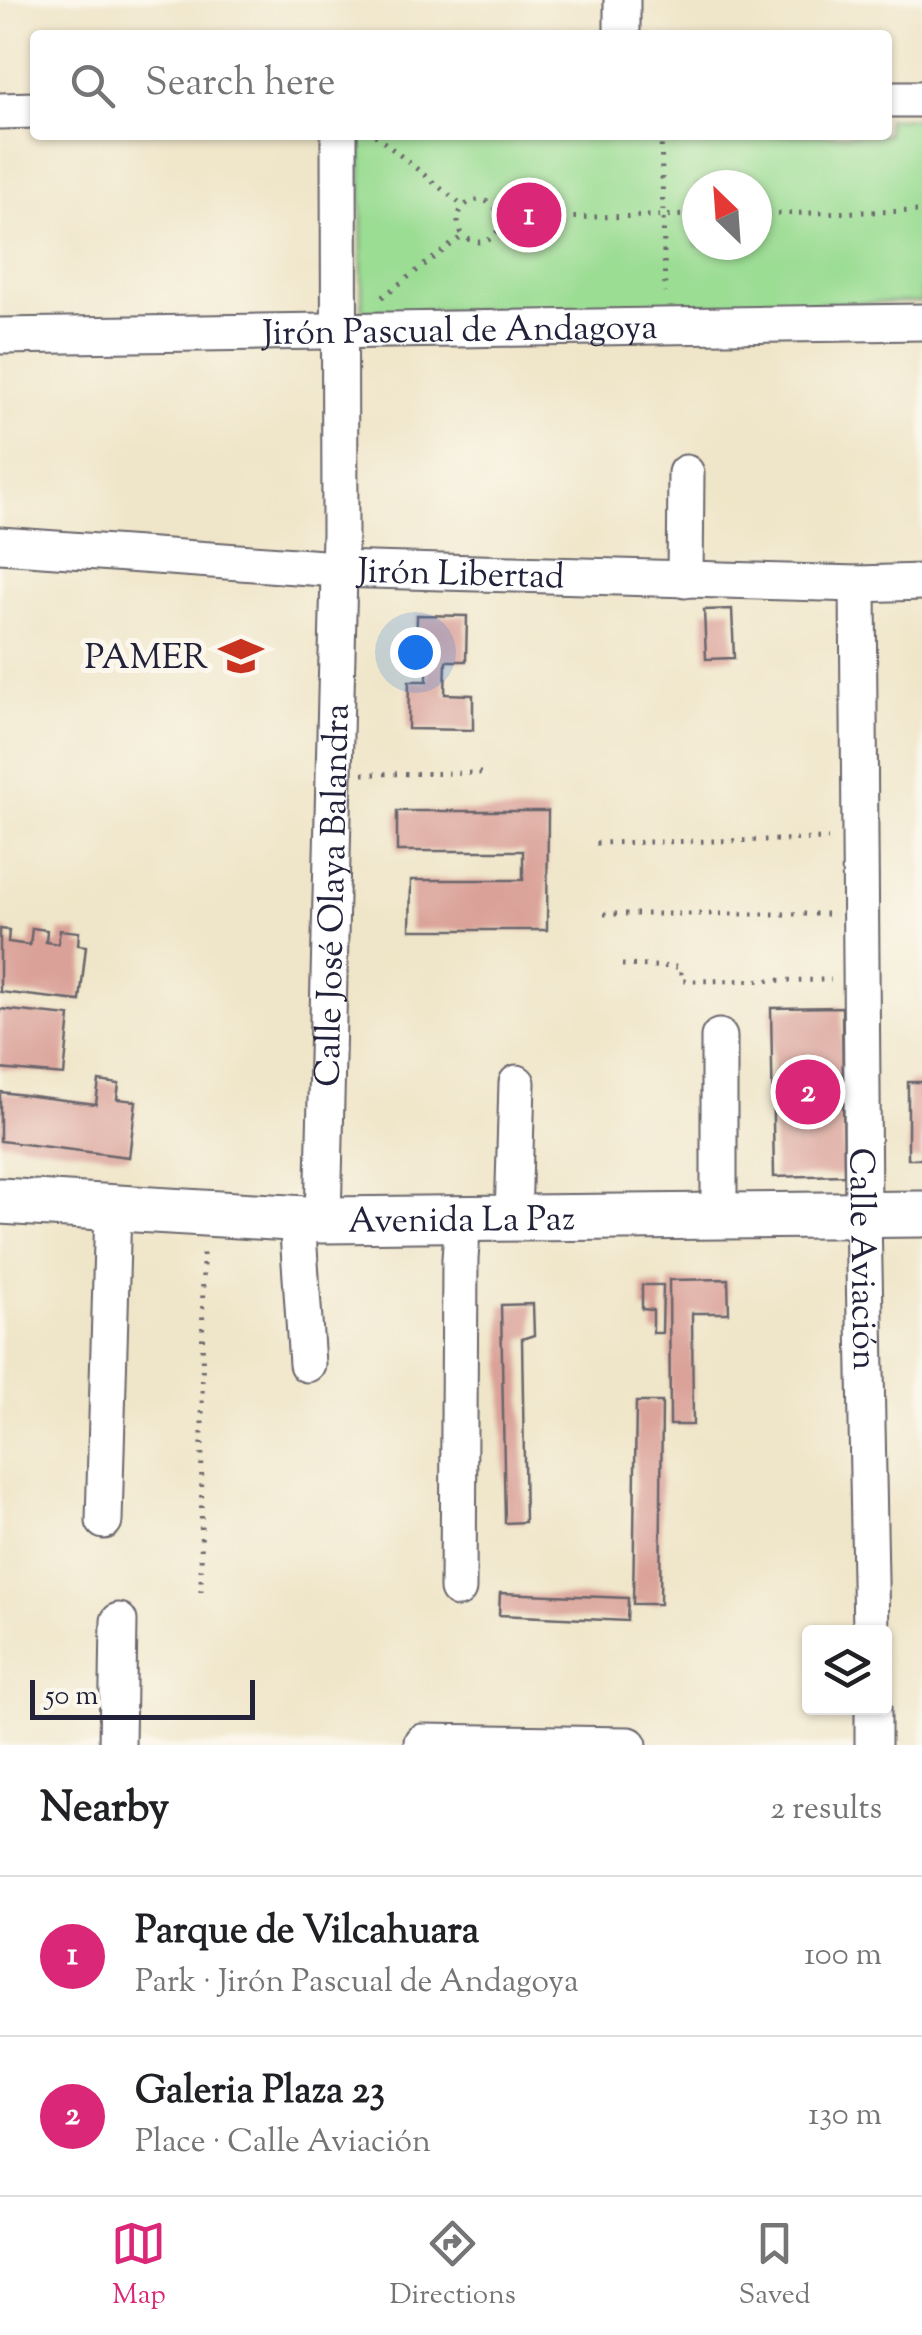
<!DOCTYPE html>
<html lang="en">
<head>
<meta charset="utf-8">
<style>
  body { margin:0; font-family:"Sorts Mill Goudy",serif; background:#f6f6f6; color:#202124 }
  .controls { position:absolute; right:30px; bottom:30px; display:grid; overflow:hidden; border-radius:10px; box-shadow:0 2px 8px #0004 }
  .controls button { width:90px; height:90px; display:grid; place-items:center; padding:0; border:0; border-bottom:2px solid #e0e0e0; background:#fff; color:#202124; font:50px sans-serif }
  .compass { position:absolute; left:682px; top:170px; width:90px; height:90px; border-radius:50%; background:#fff; box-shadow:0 2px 8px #0004; rotate:335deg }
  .scale { position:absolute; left:30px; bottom:25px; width:225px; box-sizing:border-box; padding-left:10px; border:5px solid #22223b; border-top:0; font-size:28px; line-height:35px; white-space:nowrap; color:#22223b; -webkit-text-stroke:8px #fbf7ec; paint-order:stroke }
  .you { position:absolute; left:415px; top:652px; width:35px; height:35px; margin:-25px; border:8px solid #fff; border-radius:50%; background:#1a73e8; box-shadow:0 0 0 15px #1a73e833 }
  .badge { display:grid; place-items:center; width:65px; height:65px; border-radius:50%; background:#db2777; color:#fff; font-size:32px; font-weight:700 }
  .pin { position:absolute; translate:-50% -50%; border:5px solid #fff; box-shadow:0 2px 10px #0006 }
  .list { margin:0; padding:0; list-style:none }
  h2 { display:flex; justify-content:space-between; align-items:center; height:130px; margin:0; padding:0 40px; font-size:42px }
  h2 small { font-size:32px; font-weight:400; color:#757577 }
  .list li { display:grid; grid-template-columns:65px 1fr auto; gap:30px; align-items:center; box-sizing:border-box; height:160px; padding:0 40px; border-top:2px solid #e0e0e0 }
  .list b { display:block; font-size:38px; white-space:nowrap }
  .list p { margin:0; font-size:32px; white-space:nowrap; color:#757577 }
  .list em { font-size:32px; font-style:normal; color:#757577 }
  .icon { flex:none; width:55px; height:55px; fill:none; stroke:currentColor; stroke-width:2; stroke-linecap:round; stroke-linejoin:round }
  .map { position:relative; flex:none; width:922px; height:1745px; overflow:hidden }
  .search { position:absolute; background:#fff; box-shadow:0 2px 8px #0004; left:30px; right:30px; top:30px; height:110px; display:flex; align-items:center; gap:25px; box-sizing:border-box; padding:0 35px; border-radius:10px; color:#757577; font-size:38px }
  .sheet { height:450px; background:#fff }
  nav { display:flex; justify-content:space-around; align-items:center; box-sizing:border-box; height:140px; border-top:2px solid #e0e0e0; background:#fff; font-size:28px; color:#757577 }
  nav a { display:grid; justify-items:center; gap:5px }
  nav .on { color:#db2777 }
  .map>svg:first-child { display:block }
  .green { fill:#9cdd94; stroke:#5f8068; stroke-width:2.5; fill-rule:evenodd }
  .building { fill:#daa198 }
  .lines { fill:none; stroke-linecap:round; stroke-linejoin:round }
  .minor-casing { stroke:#6a666c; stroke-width:39 }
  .major-casing { stroke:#6a666c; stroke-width:49 }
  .path { stroke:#6a666c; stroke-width:5; stroke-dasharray:2.5 8; stroke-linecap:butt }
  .minor { stroke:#fff; stroke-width:35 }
  .major { stroke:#fff; stroke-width:45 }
  .labels { text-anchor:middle; stroke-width:10; stroke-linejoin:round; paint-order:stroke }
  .street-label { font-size:35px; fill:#22223b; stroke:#fbf7ec }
  .poi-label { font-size:35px; fill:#22223b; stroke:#fbf7ec; text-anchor:end }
</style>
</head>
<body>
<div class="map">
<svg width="922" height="1745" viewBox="0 0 922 1745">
  <rect width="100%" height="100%" fill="#fbf7ec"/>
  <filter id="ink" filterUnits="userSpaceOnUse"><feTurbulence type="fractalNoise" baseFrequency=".01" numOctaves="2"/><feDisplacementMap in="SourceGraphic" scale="20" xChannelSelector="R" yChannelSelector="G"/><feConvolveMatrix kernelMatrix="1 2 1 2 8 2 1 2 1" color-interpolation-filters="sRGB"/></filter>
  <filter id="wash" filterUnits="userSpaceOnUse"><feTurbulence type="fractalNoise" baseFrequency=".0048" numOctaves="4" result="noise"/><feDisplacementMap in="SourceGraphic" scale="40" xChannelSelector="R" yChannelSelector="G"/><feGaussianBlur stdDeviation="2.25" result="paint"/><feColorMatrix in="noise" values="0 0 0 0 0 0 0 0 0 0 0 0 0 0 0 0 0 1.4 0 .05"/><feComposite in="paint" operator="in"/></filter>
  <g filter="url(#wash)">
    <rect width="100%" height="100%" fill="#efe5c8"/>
    <!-- green -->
    <path class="green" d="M922,118V302L362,312L361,135H887V119ZM697,185H757V245H697Z"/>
    <g id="blocks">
      <!-- building -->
      <g class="building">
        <path d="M732,609L734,658L706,659L704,610Z"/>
        <path d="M417,615L467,616L466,661H446L445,694L473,695V730L408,729L409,681H427V663L416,662Z"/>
        <path d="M397,811H548L547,930H410L411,880H523V851H397Z"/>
        <path d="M32,928L47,930L46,942L58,944L60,930L79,932L78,945L86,946L80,1001L0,992V929L9,930L8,942L30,945Z"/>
        <path d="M842,1007L844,1175L774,1177L771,1008Z"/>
        <path d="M0,1009L70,1016L64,1075L0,1069Z"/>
        <path d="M99,1081L119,1084L117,1099L136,1101L129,1157L0,1141V1092L96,1104Z"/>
        <rect x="908" y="1082" width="14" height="77"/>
        <path d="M728,1279L729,1313H692L693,1425H670L669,1280Z"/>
        <path d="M642,1285H663L662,1333H653V1310L642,1309Z"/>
        <path d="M533,1304L534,1335L522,1339L525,1522L505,1523L501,1305Z"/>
        <path d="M636,1402H662L660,1604H633Z"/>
        <path d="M500,1593L628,1598L627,1621L499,1615Z"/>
      </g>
    </g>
  </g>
  <g filter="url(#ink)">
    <use href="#blocks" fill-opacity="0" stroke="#6a666c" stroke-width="2.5"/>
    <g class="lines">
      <!-- minor casing -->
      <g class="minor-casing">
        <g id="minor">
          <path d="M622,0V35"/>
          <path d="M887,99H922"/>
          <path d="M0,111L35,110"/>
          <path id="s1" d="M0,336L922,322"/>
          <path id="s2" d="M0,545L337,569L858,584L922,582"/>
          <path d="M685,580L686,473"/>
          <path id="s3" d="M858,584L863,1214L871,1632"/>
          <path d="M719,1037V1215"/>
          <path d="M513,1218L517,1083"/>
          <path d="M297,1219L307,1364"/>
          <path id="s4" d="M323,1220L340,533L339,135"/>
          <path d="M104,1521L113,1208"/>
          <path d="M458,1589L460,1259L463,1218"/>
          <path d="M873,1708V1745"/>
          <path d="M422,1742L629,1745"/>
          <path d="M117,1745L119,1621"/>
        </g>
      </g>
      <!-- major casing -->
      <g class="major-casing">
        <g id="major">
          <path id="s5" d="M0,1201L323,1220L922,1214"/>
        </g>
      </g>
      <!-- path -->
      <g class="path">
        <path d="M375,135L464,207"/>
        <path d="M661,135L665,293"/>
        <circle cx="479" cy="221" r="21"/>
        <path d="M757,214L922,211"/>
        <path d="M500,219L697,215"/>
        <path d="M382,297L464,235"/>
        <path d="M363,774L485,773"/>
        <path d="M596,843L828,839"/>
        <path d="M604,914H831"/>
        <path d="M622,965L680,967L682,981L831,980"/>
        <path d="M201,1592L203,1250"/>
      </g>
      <!-- minor -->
      <use href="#minor" class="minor"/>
      <!-- major -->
      <use href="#major" class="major"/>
    </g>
  </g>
  <!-- icons -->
  <defs>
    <g id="school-bare" transform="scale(3.45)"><path d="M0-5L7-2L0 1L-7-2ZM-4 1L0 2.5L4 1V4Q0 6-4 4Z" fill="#c8321e" stroke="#fbf7ec" stroke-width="2.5" paint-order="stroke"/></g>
  </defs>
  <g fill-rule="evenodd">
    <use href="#school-bare" x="241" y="656"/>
  </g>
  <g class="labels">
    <!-- street labels -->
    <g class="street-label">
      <text dy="12" stroke="none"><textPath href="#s1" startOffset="460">Jirón Pascual de Andagoya</textPath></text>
      <text dy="12" stroke="none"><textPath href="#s2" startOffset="462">Jirón Libertad</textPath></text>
      <text dy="12" stroke="none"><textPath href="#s4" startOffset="325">Calle José Olaya Balandra</textPath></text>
      <text dy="12" stroke="none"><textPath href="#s5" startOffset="462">Avenida La Paz</textPath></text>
      <text dy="12" stroke="none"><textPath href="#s3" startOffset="675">Calle Aviación</textPath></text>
    </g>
    <!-- poi labels -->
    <g class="poi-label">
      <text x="208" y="668">PAMER</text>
    </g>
  </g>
</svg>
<div class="controls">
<button><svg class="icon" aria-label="layers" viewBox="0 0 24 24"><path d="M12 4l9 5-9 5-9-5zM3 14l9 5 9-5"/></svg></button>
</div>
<svg class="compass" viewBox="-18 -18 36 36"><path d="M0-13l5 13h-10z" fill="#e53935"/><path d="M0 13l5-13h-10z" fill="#757577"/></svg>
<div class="scale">50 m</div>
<div class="you"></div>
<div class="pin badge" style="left:529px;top:215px">1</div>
<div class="pin badge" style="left:808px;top:1092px">2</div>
<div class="search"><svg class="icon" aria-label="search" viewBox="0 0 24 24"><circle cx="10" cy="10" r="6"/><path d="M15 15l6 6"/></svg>Search here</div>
</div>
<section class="sheet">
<h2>Nearby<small>2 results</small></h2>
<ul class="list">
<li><span class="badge">1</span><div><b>Parque de Vilcahuara</b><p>Park · Jirón Pascual de Andagoya</p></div><em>100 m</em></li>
<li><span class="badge">2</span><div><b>Galeria Plaza 23</b><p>Place · Calle Aviación</p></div><em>130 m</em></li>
</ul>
</section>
<nav>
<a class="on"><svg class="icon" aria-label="map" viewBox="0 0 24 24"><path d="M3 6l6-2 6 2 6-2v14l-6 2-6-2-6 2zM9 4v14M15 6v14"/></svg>Map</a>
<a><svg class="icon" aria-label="directions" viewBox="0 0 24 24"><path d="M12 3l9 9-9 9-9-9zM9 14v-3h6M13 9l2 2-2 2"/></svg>Directions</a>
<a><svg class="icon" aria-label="saved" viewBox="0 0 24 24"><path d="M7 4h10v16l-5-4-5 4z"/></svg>Saved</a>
</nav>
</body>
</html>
